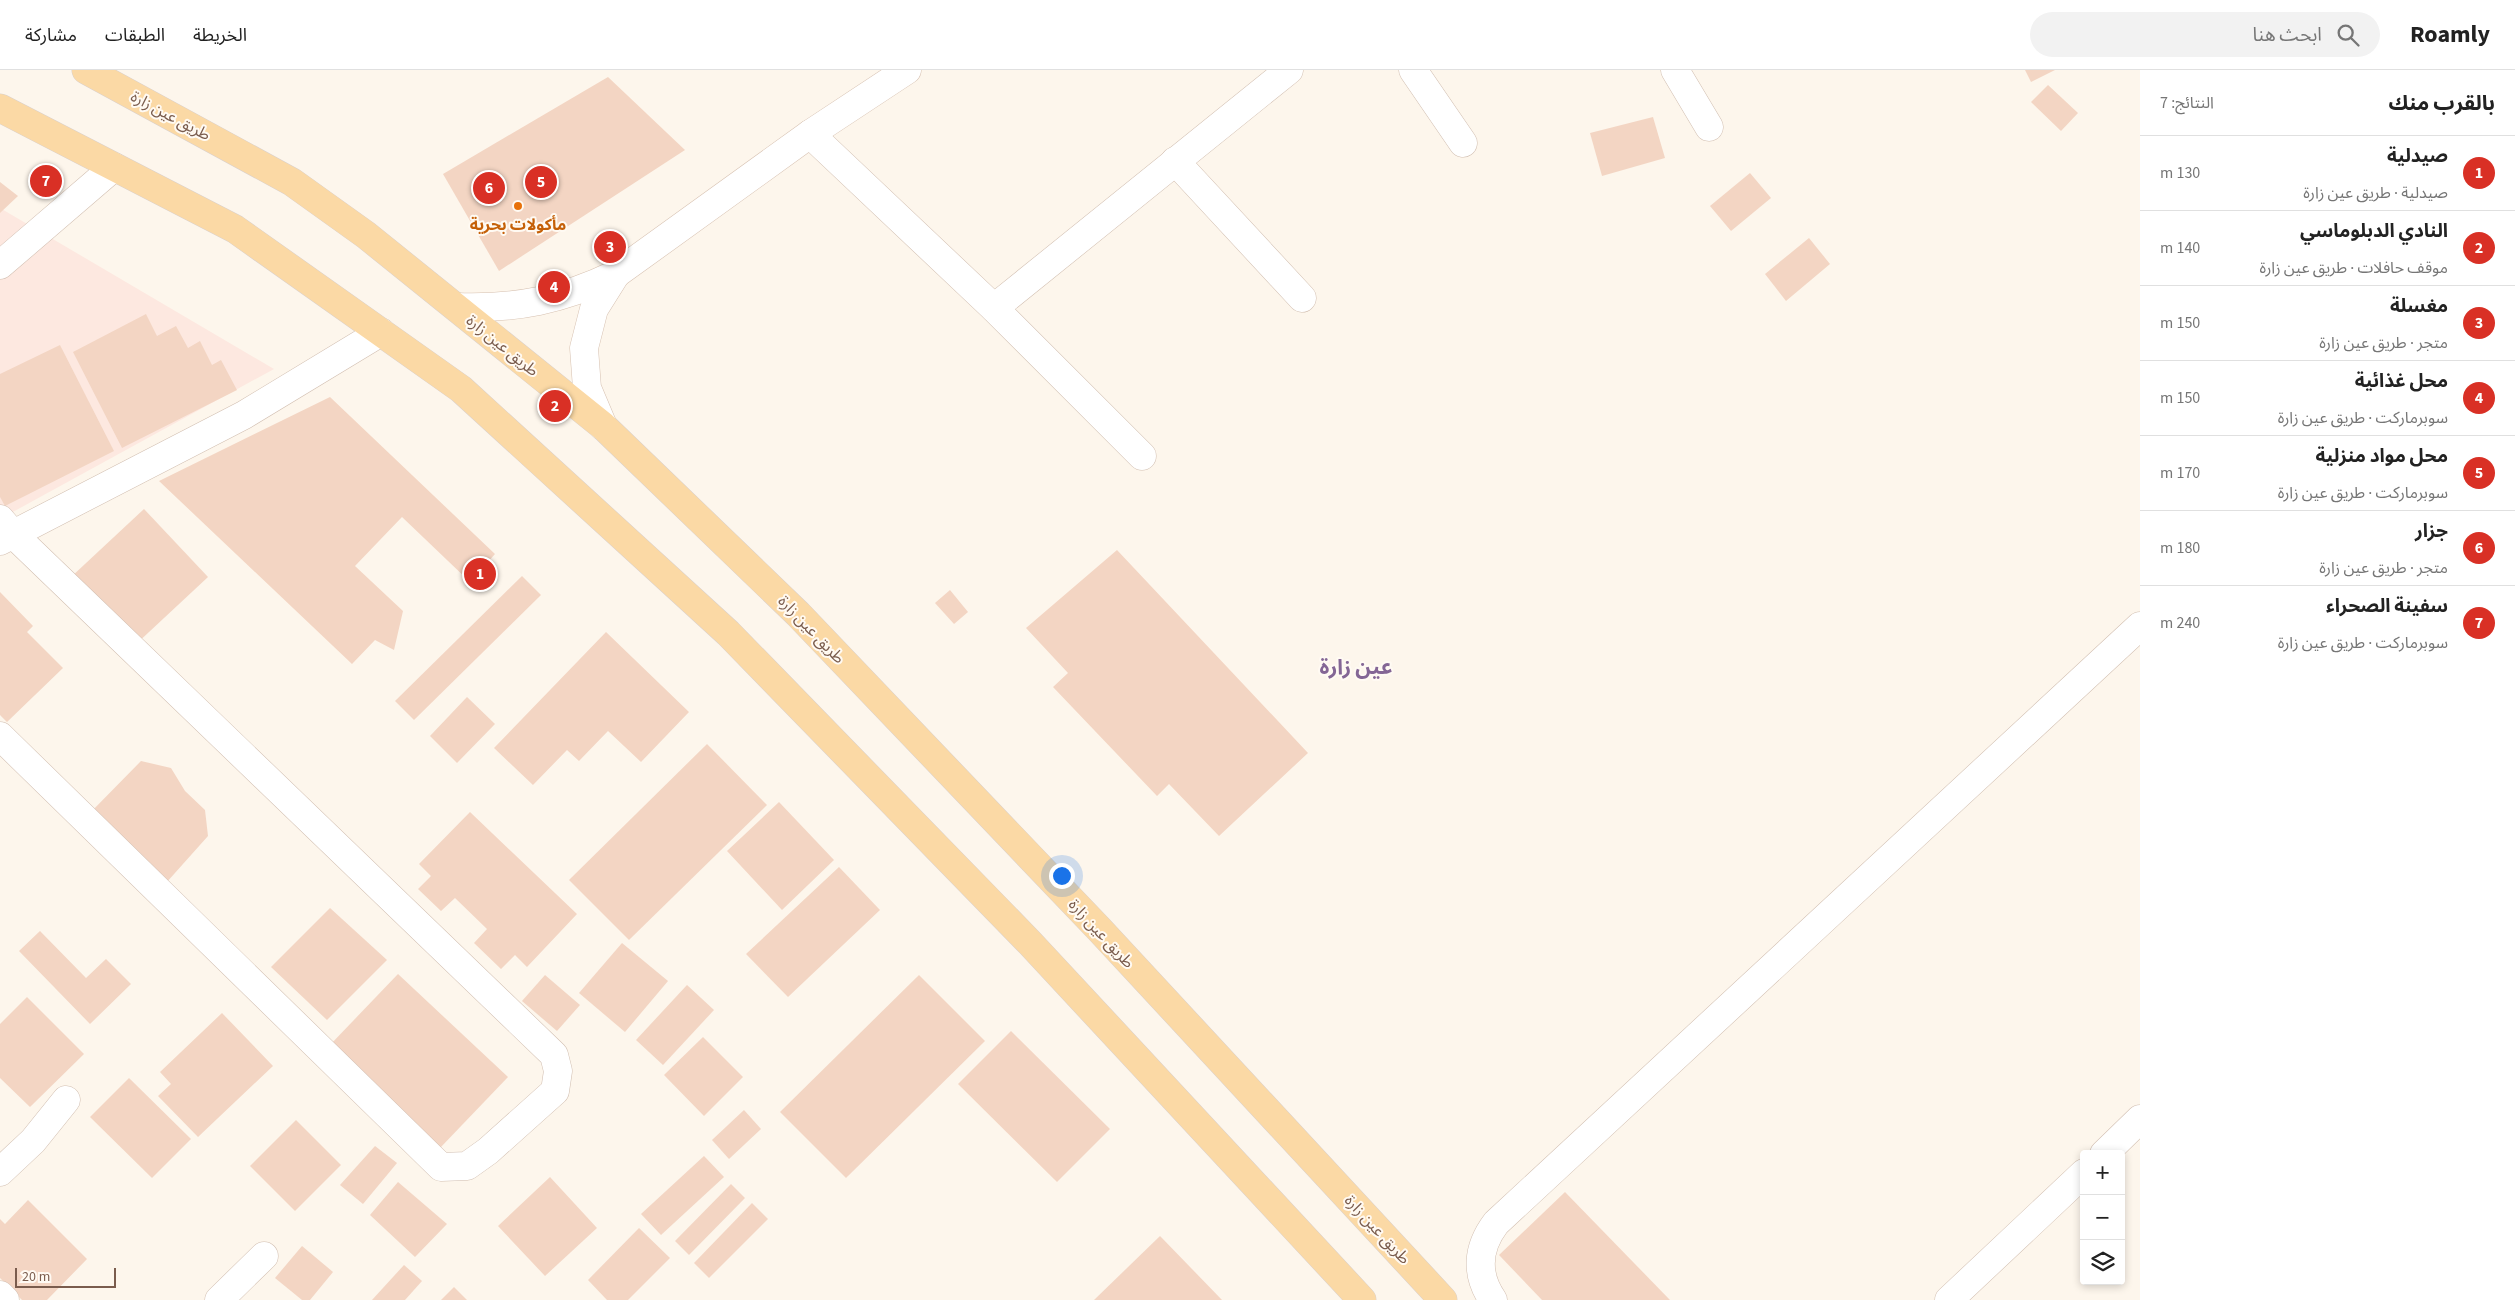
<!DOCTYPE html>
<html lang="ar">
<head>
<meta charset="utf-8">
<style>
  body { margin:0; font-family:"Source Sans 3","Noto Sans Arabic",sans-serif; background:#f2f2f2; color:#222; direction:rtl }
  .controls { position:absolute; right:15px; bottom:15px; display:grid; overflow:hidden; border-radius:5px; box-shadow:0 2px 8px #0003 }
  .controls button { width:45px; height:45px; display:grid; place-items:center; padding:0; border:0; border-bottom:1px solid #e0e0e0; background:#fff; color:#222; font:25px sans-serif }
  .scale { position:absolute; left:15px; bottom:12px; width:101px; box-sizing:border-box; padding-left:5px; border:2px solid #7a5c4d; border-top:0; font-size:14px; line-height:18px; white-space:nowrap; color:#7a5c4d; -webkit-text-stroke:4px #fffaf3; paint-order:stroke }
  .you { position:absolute; left:1061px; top:805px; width:18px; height:18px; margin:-12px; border:4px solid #fff; border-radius:50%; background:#1a73e8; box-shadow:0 0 0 8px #1a73e833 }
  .badge { display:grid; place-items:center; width:32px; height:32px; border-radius:50%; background:#d93025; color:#fff; font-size:16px; font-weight:700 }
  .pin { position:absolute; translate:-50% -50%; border:2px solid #fff; box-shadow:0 1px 5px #0006 }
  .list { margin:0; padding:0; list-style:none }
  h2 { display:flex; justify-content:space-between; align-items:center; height:65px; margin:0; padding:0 20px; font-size:21px }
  h2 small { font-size:16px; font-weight:400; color:#767676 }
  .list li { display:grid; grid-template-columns:32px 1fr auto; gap:15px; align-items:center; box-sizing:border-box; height:75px; padding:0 20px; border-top:1px solid #e0e0e0 }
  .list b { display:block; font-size:19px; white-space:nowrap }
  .list p { margin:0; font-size:16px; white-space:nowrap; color:#767676 }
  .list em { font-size:16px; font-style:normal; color:#767676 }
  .icon { flex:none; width:28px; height:28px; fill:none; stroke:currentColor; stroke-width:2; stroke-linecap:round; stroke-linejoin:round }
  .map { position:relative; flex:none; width:2140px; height:1230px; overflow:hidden; direction:ltr }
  header { display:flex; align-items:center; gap:30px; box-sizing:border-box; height:70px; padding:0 25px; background:#fff; border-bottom:1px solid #e0e0e0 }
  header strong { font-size:24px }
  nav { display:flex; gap:28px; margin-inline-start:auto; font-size:18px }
  .search { width:350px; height:45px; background:#f2f2f2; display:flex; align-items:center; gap:12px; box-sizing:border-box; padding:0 18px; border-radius:28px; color:#767676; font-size:19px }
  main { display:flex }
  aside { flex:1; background:#fff }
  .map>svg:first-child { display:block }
  .commercial { fill:#fde8e0 }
  .building { fill:#f3d5c3 }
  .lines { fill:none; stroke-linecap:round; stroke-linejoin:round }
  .minor-casing { stroke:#d1beb0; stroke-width:29 }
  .secondary-casing { stroke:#d6c0b0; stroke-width:29 }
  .primary-casing { stroke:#dad1cd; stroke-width:29 }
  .minor { stroke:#fff; stroke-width:28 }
  .secondary { stroke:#fff; stroke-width:28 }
  .primary { stroke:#fbd9a5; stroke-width:28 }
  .food-dot { fill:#e8710a; stroke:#fffaf3; stroke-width:2 }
  .labels { text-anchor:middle; stroke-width:4; stroke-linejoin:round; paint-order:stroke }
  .street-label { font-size:16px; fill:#7a5c4d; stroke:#fffaf3 }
  .food-label { font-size:16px; font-weight:bold; fill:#c56008; stroke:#fffaf3 }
  .district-label { font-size:21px; font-weight:bold; fill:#846695; stroke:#fffaf3 }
</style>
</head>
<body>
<header>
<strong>Roamly</strong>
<div class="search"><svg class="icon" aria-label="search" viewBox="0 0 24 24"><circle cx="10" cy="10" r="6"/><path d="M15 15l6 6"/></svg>ابحث هنا</div>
<nav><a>الخريطة</a><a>الطبقات</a><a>مشاركة</a></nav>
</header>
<main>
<aside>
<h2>بالقرب منك<small>النتائج: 7</small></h2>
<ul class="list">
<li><span class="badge">1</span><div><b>صيدلية</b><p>صيدلية · طريق عين زارة</p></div><em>130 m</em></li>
<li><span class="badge">2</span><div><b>النادي الدبلوماسي</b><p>موقف حافلات · طريق عين زارة</p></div><em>140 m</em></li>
<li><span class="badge">3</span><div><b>مغسلة</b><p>متجر · طريق عين زارة</p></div><em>150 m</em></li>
<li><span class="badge">4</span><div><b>محل غذائية</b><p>سوبرماركت · طريق عين زارة</p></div><em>150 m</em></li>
<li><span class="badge">5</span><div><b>محل مواد منزلية</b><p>سوبرماركت · طريق عين زارة</p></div><em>170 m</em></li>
<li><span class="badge">6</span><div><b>جزار</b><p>متجر · طريق عين زارة</p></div><em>180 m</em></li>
<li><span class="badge">7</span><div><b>سفينة الصحراء</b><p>سوبرماركت · طريق عين زارة</p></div><em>240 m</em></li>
</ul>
</aside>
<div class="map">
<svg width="2140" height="1230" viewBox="0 0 2140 1230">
  <rect width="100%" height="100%" fill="#fdf6ec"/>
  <!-- commercial -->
  <path class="commercial" d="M0,138L274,299L0,449Z"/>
  <!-- building -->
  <g class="building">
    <path d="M2025,0H2055L2031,12Z"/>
    <path d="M608,7L685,80L499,201L443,104Z"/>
    <path d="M2048,15L2078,43L2061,61L2031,32Z"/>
    <path d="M1653,47L1665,88L1602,106L1590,63Z"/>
    <path d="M1750,103L1771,128L1731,161L1710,136Z"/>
    <path d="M0,112L18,126L0,143Z"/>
    <path d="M1809,168L1830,194L1786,231L1765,204Z"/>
    <path d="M146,244L157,266L176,256L188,278L200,271L212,295L221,290L237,320L122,378L73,282Z"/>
    <path d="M60,275L114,381L5,436L0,427V304Z"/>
    <path d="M330,327L495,484L470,512L402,447L355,496L403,541L394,580L375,570L352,594L159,411Z"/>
    <path d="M144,439L208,507L134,576L70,508Z"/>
    <path d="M1117,480L1308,683L1219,766L1169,714L1157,726L1053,617L1068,603L1026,558Z"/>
    <path d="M522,506L541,525L414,650L395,631Z"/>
    <path d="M950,520L968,542L954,554L935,533Z"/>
    <path d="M0,522L33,556L27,562L63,598L7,652L0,645Z"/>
    <path d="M606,562L689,642L641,692L608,661L579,691L567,680L533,715L494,678Z"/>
    <path d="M467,627L495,654L457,693L430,666Z"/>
    <path d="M707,674L767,735L629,870L569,810Z"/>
    <path d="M141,691L171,698L185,721L205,740L208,766L166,813L89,744Z"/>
    <path d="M779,732L834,790L782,840L727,781Z"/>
    <path d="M470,742L577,844L527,897L515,885L501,899L474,873L487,859L455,828L441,841L418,819L431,806L419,794Z"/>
    <path d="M839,797L880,840L788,927L746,884Z"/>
    <path d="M330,838L387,890L327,950L271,897Z"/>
    <path d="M40,861L86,908L106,889L131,914L90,954L19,881Z"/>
    <path d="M622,873L668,911L625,962L579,923Z"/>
    <path d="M398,904L508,1007L440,1078L330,975Z"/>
    <path d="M545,905L580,935L557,961L522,931Z"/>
    <path d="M919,905L985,971L846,1108L780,1042Z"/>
    <path d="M687,915L714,940L663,995L636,970Z"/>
    <path d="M27,927L84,984L30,1037L0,1008V954Z"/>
    <path d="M222,943L273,996L198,1067L158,1026L171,1014L160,1002Z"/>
    <path d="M1011,961L1110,1059L1057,1112L958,1014Z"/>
    <path d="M703,967L743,1007L704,1046L664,1005Z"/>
    <path d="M129,1008L191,1069L152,1108L90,1047Z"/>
    <path d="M744,1040L761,1059L729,1089L712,1070Z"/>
    <path d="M296,1050L341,1095L295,1141L250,1096Z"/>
    <path d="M375,1076L397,1093L363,1134L340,1115Z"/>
    <path d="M704,1086L724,1107L661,1165L641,1144Z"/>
    <path d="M550,1107L597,1158L545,1206L498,1156Z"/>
    <path d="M398,1112L447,1154L415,1187L370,1145Z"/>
    <path d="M731,1114L745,1128L689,1185L675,1171Z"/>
    <path d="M1565,1122L1670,1230H1542L1499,1185Z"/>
    <path d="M28,1130L87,1189L47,1230H22L0,1208V1149L5,1154Z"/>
    <path d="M752,1133L768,1149L709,1208L694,1193Z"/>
    <path d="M639,1158L670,1188L628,1230H607L588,1210Z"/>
    <path d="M1160,1166L1222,1230H1094Z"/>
    <path d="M302,1176L333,1202L310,1230H302L275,1208Z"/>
    <path d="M404,1195L422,1211L405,1230H372Z"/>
    <path d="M454,1217L467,1230H441Z"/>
  </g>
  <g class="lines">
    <!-- minor casing -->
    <g class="minor-casing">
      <g id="minor">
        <path d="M1413,0L1463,73"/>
        <path d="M1675,0L1709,57"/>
        <path d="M810,64L994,238L1142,386"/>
        <path d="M1175,91L1302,228"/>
        <path d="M0,195L114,97"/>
        <path d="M994,238L1289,0"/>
        <path d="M0,449L13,464L554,985L558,1001L555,1021L488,1081L467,1096L441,1097L0,666"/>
        <path d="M0,471L244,345L381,262"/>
        <path d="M2104,1084L2140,1049"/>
        <path d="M0,1102L33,1071L66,1030"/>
        <path d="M0,1225L5,1230"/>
        <path d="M219,1230L264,1186"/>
        <path d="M1493,1230C1475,1204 1477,1178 1496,1153L2140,556"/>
        <path d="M1949,1230L2084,1103"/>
      </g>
    </g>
    <!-- secondary casing -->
    <g class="secondary-casing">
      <g id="secondary">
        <path d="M457,237C517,239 562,230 616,204L810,64L907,0"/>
        <path d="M603,356L587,318L584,278L594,239L616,204"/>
      </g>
    </g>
    <!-- primary casing -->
    <g class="primary-casing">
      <g id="primary">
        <path d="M86,0L292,112L366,165L603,356L798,544L1099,859L1443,1230"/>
        <path d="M0,38L235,159L461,319L728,563L1030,873L1362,1230"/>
      </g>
    </g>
    <!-- minor -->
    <use href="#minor" class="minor"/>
    <!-- secondary -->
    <use href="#secondary" class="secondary"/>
    <!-- primary -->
    <use href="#primary" class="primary"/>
  </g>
  <!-- markers -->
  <circle class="food-dot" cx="518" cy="136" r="5"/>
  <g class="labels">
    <!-- street labels -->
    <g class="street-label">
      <text transform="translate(171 45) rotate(28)" y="6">طريق عين زارة</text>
      <text transform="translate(503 275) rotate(39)" y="6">طريق عين زارة</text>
      <text transform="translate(812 559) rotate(46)" y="6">طريق عين زارة</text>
      <text transform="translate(1102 863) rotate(47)" y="6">طريق عين زارة</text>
      <text transform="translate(1378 1159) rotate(47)" y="6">طريق عين زارة</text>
    </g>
    <!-- food labels -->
    <g class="food-label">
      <text x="518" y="160">مأكولات بحرية</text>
    </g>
    <!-- district labels -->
    <g class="district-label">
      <text x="1356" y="604">عين زارة</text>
    </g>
  </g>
</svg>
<div class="controls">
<button>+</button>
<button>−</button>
<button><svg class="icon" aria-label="layers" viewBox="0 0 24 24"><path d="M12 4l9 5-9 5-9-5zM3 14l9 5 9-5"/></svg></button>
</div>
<div class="scale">20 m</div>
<div class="you"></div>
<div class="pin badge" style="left:480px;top:504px">1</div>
<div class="pin badge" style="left:555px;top:336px">2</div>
<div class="pin badge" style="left:610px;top:177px">3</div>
<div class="pin badge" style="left:554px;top:217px">4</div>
<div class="pin badge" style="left:541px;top:112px">5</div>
<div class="pin badge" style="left:489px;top:118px">6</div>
<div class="pin badge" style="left:46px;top:111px">7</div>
</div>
</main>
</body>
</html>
